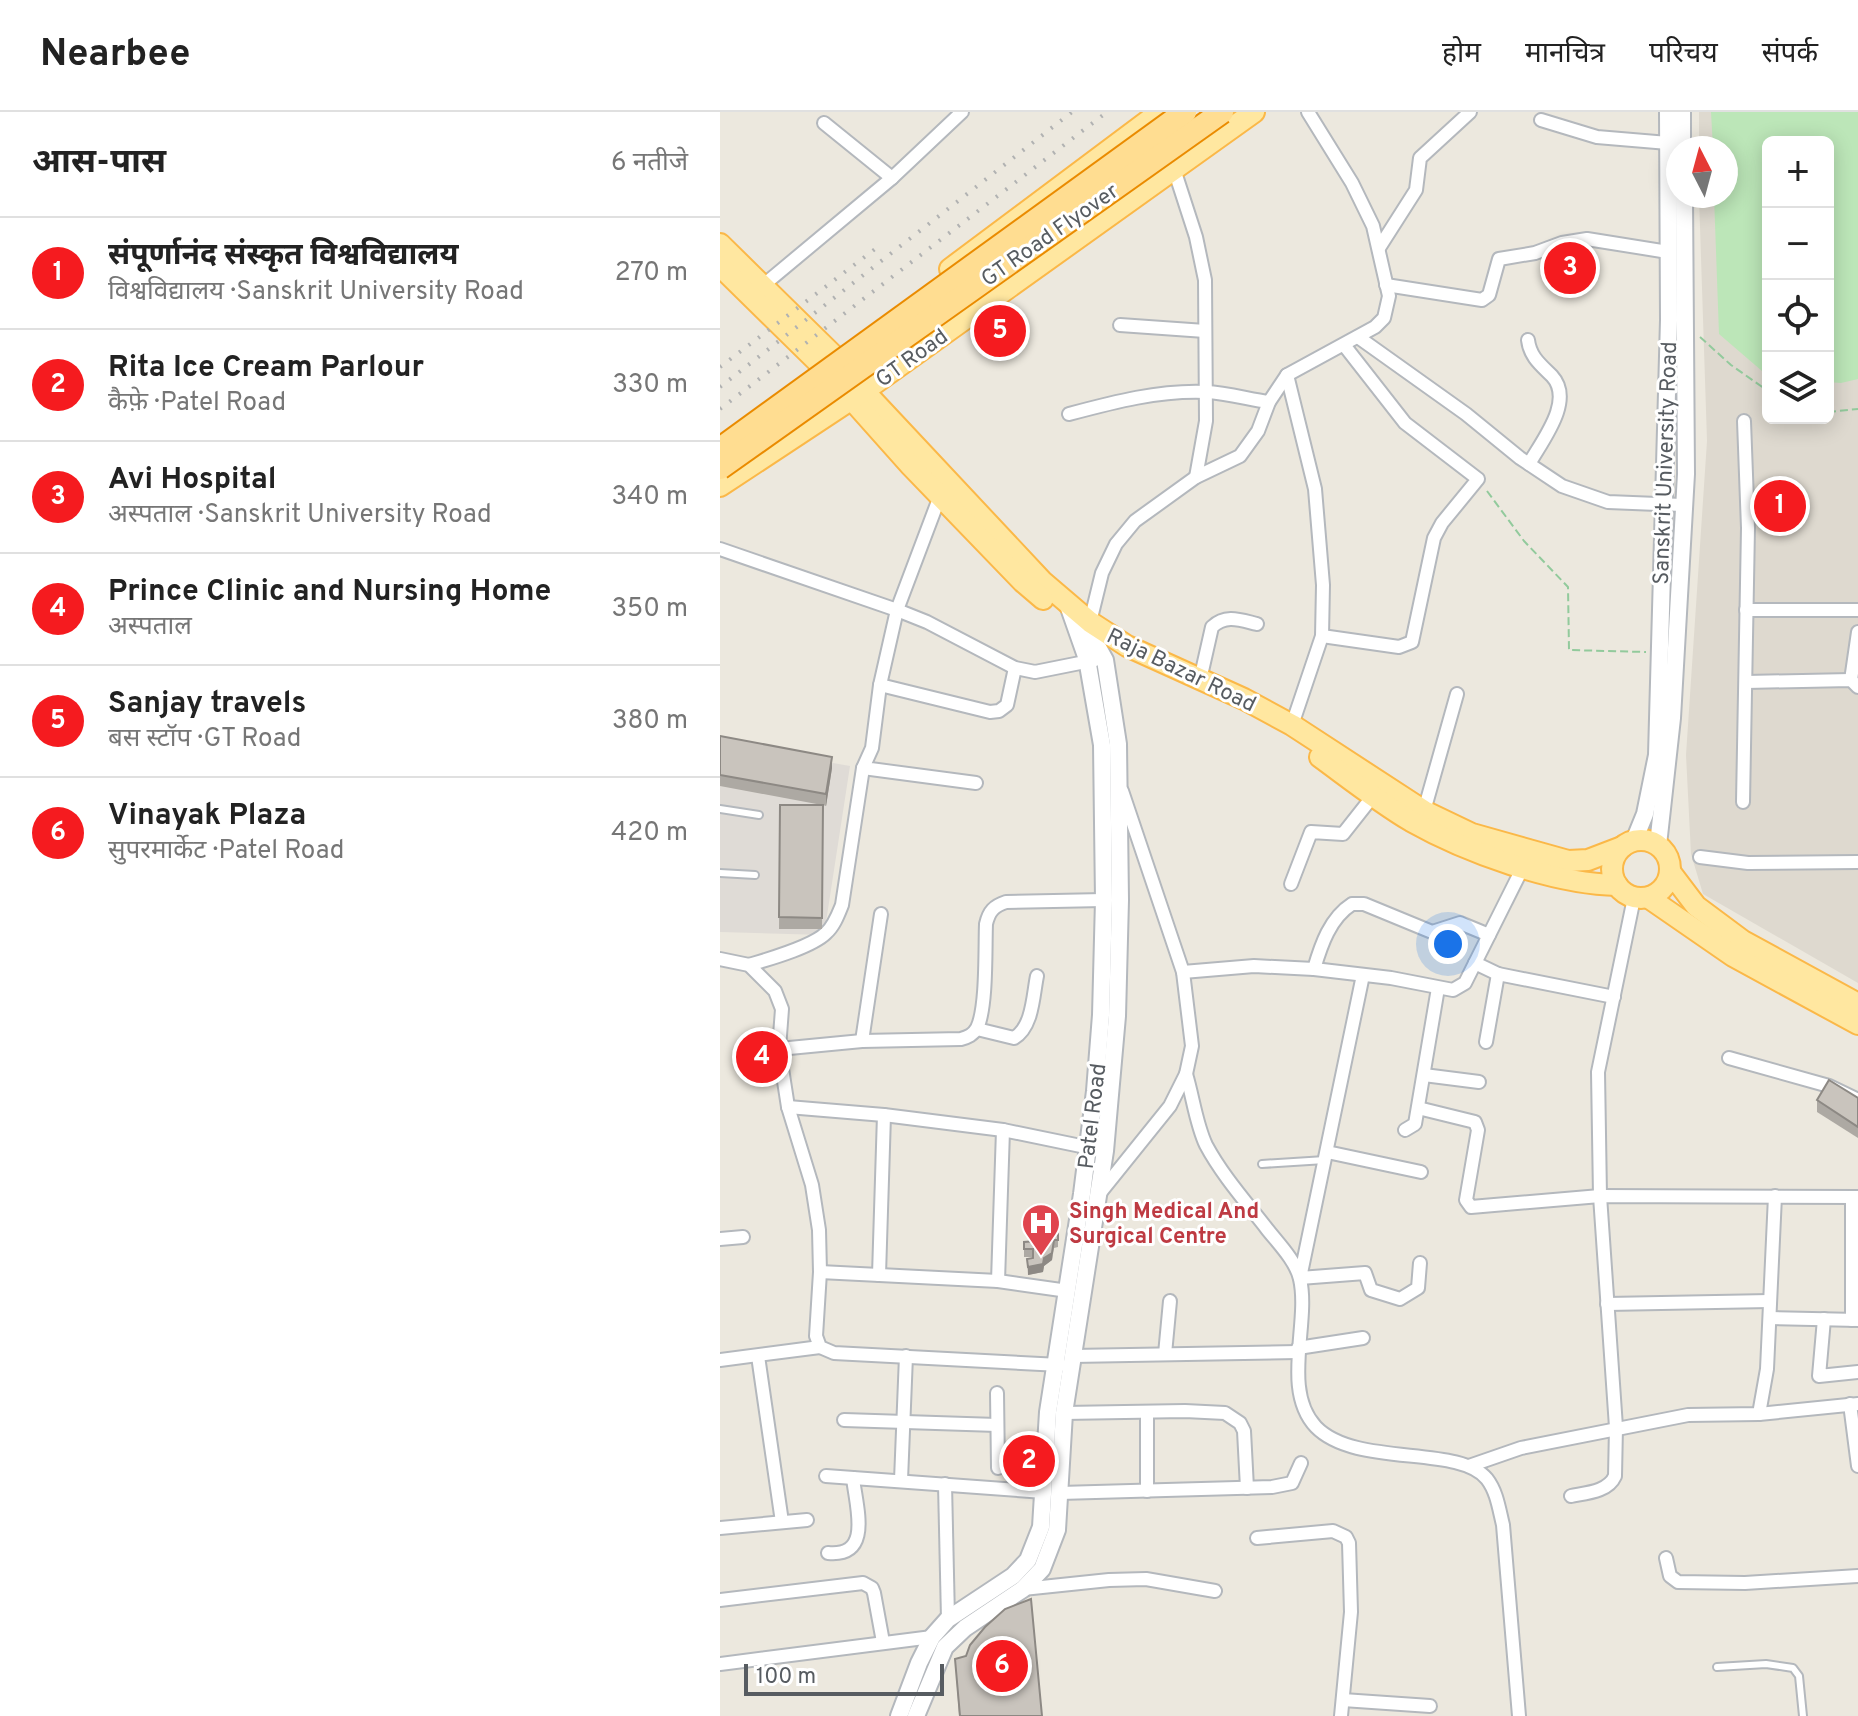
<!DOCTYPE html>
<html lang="hi">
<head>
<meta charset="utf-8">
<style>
  body { margin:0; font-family:Overpass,"Noto Sans Devanagari",sans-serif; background:#f2f2f2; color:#222 }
  .controls { position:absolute; right:24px; top:24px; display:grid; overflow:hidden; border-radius:12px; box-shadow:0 4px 20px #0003 }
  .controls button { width:72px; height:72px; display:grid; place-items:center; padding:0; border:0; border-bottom:2px solid #e0e0e0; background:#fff; color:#222; font:40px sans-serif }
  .compass { position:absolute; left:946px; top:24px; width:72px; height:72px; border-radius:50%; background:#fff; box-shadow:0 4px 20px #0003; rotate:354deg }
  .scale { position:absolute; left:24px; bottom:20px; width:200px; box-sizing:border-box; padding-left:8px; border:4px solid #575c61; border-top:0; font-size:22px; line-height:28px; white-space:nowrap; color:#575c61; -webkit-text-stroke:6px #fff; paint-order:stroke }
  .you { position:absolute; left:728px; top:832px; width:28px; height:28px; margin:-20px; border:6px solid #fff; border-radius:50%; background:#1a73e8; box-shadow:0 0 0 12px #1a73e833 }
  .badge { display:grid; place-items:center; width:52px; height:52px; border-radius:50%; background:#f51b1f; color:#fff; font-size:26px; font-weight:700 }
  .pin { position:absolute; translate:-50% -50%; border:4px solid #fff; box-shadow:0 2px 8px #0006 }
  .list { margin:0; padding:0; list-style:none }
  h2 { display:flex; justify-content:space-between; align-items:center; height:104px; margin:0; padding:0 32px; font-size:34px }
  h2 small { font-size:26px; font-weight:400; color:#767676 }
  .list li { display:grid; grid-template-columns:52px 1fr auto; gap:24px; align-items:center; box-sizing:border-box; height:112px; padding:0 32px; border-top:2px solid #e0e0e0 }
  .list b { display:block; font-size:30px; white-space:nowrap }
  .list p { margin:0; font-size:26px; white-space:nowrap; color:#767676 }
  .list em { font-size:26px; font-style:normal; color:#767676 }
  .icon { flex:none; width:44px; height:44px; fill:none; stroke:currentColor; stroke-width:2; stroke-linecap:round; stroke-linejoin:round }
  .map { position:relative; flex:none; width:1138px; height:1604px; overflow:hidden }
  header { display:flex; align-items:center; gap:48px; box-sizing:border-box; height:112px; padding:0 40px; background:#fff; border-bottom:2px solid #e0e0e0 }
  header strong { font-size:38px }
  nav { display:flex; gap:44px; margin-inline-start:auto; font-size:28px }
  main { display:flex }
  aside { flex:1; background:#fff }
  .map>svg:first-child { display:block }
  .industrial { fill:#dfdbd6 }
  .education { fill:#ded9cf; fill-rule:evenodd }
  .green { fill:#bce6b8 }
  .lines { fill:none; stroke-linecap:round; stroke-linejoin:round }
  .service-casing { stroke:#b4b8bd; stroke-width:10 }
  .minor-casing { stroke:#b4b8bd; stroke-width:16 }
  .tertiary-casing { stroke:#b4b8bd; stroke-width:20 }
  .primary-casing { stroke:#fbb848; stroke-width:24 }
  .path { stroke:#92ca9c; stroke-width:2; stroke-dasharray:8 4; stroke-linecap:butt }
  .service { stroke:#fff; stroke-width:6 }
  .minor { stroke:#fff; stroke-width:12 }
  .tertiary { stroke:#fff; stroke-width:16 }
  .primary { stroke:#ffe7a0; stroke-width:20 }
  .rail { stroke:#b1b2b2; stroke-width:4; stroke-dasharray:2 10; stroke-linecap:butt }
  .trunk-bridge-casing { stroke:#ea8b00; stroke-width:26; stroke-linecap:butt }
  .trunk-bridge { stroke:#ffdd91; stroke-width:22 }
  .wall { fill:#ada9a3 }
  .shaded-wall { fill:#8d8984 }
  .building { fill:#c9c4bd; stroke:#8d8984; stroke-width:2 }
  .labels { text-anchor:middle; stroke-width:6; stroke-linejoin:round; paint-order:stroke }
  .street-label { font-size:22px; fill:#575c61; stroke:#fff }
  .health-label { font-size:22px; font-weight:bold; fill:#be3a42; stroke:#fff; text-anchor:start }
</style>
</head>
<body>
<header>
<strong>Nearbee</strong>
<nav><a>होम</a><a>मानचित्र</a><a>परिचय</a><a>संपर्क</a></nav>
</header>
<main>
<aside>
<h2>आस-पास<small>6 नतीजे</small></h2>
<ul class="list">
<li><span class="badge">1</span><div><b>संपूर्णानंद संस्कृत विश्वविद्यालय</b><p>विश्वविद्यालय · Sanskrit University Road</p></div><em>270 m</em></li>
<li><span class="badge">2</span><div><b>Rita Ice Cream Parlour</b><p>कैफ़े · Patel Road</p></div><em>330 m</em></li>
<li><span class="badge">3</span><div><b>Avi Hospital</b><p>अस्पताल · Sanskrit University Road</p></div><em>340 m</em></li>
<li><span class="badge">4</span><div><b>Prince Clinic and Nursing Home</b><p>अस्पताल</p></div><em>350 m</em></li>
<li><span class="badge">5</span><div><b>Sanjay travels</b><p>बस स्टॉप · GT Road</p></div><em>380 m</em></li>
<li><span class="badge">6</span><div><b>Vinayak Plaza</b><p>सुपरमार्केट · Patel Road</p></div><em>420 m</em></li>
</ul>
</aside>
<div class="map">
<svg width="1138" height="1604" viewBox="0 0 1138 1604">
  <rect width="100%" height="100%" fill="#ece8de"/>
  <!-- industrial -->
  <path class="industrial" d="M0,631L130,654L104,823L0,820Z"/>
  <!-- education -->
  <path class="education" d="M979,0H1138V871L983,782L971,742L966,643L987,329L979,84H1006V36H979ZM1048,30H1108V306H1048Z"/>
  <!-- green -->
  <path class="green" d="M991,0H1138V267L1121,271L1108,270V30H1048V261L1042,259L999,222L994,84H1006V36H993Z"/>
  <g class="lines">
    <!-- service casing -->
    <g class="service-casing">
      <g id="service">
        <path d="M0,697L39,703"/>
        <path d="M0,761L35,763"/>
        <path d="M542,1052L605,1048"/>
        <path d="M997,1555L1046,1552L1073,1556L1079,1564L1083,1604"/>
      </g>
    </g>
    <!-- minor casing -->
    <g class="minor-casing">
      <g id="minor">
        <path d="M821,8L877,25L948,31"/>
        <path d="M104,11L172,66"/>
        <path d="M454,57L476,125L485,168L486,309L476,365"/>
        <path d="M659,136L696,78L700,46L750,0"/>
        <path d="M666,173L762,188L769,183L779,147L815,141L842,131L867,127L948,140"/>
        <path d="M40,176L172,66L242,0"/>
        <path d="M400,213L485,219"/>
        <path d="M638,225L746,302L800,346L842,374L888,390L962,393"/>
        <path d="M808,228C810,245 821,253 832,264C855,289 821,330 809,352"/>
        <path d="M567,263L595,377L603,473L602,524L572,613"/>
        <path d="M349,302C394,290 439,278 486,280C507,281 528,287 549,290"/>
        <path d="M220,384L177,498L160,573L152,636L143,656L256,671"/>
        <path d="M0,437L177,498L207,510L295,556L315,560L375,548"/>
        <path d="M1026,498H1138"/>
        <path d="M370,510L382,461L396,432L415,409L476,365L520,344L538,319L549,290L567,263L655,215L664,206L669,184L653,114L632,71L588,0"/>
        <path d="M602,524L679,535L692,530L714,426L722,411L758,367L685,311L624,233"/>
        <path d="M480,568L492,515C506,502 520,508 537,512"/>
        <path d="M1131,568L1138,520"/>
        <path d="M1026,570L1131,568L1138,575"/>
        <path d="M160,573L270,600L279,599L287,593L295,556"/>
        <path d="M1023,690L1028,416L1024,309"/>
        <path d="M704,699L737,582"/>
        <path d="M980,745L1028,751L1138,750"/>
        <path d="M571,772L591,720L623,722L653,684"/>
        <path d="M0,847L29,853L55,879L62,897L59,937L68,995L92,1073L99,1118L100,1160L96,1224L100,1235L114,1241L340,1253"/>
        <path d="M755,851L803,755"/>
        <path d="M29,853C49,847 92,835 106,821C114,814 118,803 122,793L143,656"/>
        <path d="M594,857C601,833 610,806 632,792H644L712,820L740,811L769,823"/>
        <path d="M463,860L534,854L594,857L671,866L733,878L745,871L755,851L778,862L894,885"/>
        <path d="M643,863L580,1166L645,1161L651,1178L680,1187L698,1176L700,1151"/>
        <path d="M257,917L294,926C313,915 313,883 317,864"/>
        <path d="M142,929L161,802"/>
        <path d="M766,930L778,862"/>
        <path d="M59,937L142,929L241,927C248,925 253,923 257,916C267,896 265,836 266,812C269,799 274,794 286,790L384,788"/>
        <path d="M1009,946L1109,974L1138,988"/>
        <path d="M466,962C473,985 476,1012 486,1033C502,1063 526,1090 547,1117C558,1131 576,1149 580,1167C590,1211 561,1278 596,1315C636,1356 739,1332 767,1367C777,1380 779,1397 783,1413L799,1604"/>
        <path d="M704,963L759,970"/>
        <path d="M68,995L164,1003L283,1018L385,1039"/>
        <path d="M698,996L755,1010L758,1018L746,1088L751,1095L880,1084L1138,1085"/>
        <path d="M685,1018L695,1012L718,876"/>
        <path d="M607,1040L701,1060"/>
        <path d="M380,1081L450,994L466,962L472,934L463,860L402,679"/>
        <path d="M1132,1085V1208"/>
        <path d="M0,1127L23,1125"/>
        <path d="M100,1160L278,1169L348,1179"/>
        <path d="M159,1163L164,1003"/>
        <path d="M278,1169L283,1018"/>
        <path d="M887,1192L1050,1189"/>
        <path d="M1050,1206L1138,1208"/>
        <path d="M1104,1207L1099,1264L1138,1260"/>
        <path d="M578,1236L643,1226"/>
        <path d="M445,1242L450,1189"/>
        <path d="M38,1244L62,1410"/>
        <path d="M353,1244L578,1240"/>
        <path d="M0,1248L100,1235"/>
        <path d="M277,1281L278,1356"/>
        <path d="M1130,1292L1138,1354"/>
        <path d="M427,1300V1379"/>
        <path d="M344,1301L465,1299L505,1301L520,1311L524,1319L527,1376"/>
        <path d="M1039,1302L1047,1257L1055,1084"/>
        <path d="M124,1308L277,1313"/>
        <path d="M749,1354L801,1336L968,1303L1039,1302L1138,1292"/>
        <path d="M106,1364L324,1380"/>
        <path d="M181,1368L186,1244"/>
        <path d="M225,1372L228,1507"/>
        <path d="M340,1381L552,1375L572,1371L581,1351"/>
        <path d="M851,1384C866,1381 888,1380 895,1364L896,1315L880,1084L878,960L914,786"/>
        <path d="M0,1416L87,1408"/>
        <path d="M537,1426L613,1419L626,1425L629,1431L631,1500L621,1604"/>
        <path d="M108,1441C153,1445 136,1395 133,1366"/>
        <path d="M946,1446L950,1464L958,1470L1025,1471L1138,1464"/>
        <path d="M303,1477L389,1468L426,1467L495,1479"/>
        <path d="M0,1488L143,1471L152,1476L154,1481L163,1530"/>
        <path d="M0,1552L212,1525"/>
        <path d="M623,1588L710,1594"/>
      </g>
    </g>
    <!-- tertiary casing -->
    <g class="tertiary-casing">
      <g id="tertiary">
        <path d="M962,0V36"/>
        <path d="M914,729L925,702L937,643L949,208L948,0"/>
        <path d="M938,733L952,606L966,362L964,84"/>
        <path d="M179,1604L199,1551L212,1525L228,1507L293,1464L308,1448L321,1415L328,1300L362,1082L375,979L381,903L384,788L382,633L367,547L348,493"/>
        <path d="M196,1604L225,1535L245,1516L303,1477L322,1457L337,1418L344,1301L385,1039L397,904L400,788L398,632L385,548L374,528L370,510"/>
      </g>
    </g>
    <!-- primary casing -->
    <g class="primary-casing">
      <g id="primary">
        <path d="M0,132L114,244L144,279L322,469L370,510L407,534L524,587L572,613L704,699L752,722L848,749L868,748L902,735"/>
        <path d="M0,154L101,253L191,354L303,470L323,487"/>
        <path d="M230,157L440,0"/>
        <path d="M0,374L144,279L534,0"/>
        <path d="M600,645C630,667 659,690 691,709C746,740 834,772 897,773"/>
        <circle cx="921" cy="757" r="29"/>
        <path d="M951,761L976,794L1023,829L1138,892"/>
        <path d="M929,786L1013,844L1138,912"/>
      </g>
    </g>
    <!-- path -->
    <g class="path">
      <path d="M980,225L1011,253L1048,279"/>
      <path d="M1108,300L1138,297"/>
      <path d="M767,379L804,429L848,475L849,538L926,540"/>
    </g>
    <!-- service -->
    <use href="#service" class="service"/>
    <!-- minor -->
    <use href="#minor" class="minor"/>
    <!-- tertiary -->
    <use href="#tertiary" class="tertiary"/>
    <!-- primary -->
    <use href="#primary" class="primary"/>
    <!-- rail -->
    <g class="rail">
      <path d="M0,255L159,134"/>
      <path d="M0,275L352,0"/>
      <path d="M0,297L387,0"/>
    </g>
    <!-- trunk-bridge casing -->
    <g class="trunk-bridge-casing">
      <g id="trunk-bridge">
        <path d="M0,337L465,0"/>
        <path d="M0,356L502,0"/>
      </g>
    </g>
    <!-- trunk-bridge -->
    <use href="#trunk-bridge" class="trunk-bridge"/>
  </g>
  <!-- wall -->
  <g class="wall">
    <path d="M0,624L112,656L106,694L103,693L102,817H59L60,693H102L0,674Z"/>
    <path d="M28,922L53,952V959H28Z"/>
    <path d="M1138,986V1026L1097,1000V988Z"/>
    <path d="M338,1118V1135L334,1136L332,1148L324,1154L323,1160L308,1163L307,1147L313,1146V1145H304V1130L317,1129Z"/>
    <path d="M235,1547L322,1604H239Z"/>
  </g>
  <!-- shaded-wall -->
  <g class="shaded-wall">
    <path d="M112,645V656L106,694V682Z"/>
    <path d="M334,1128L332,1148L324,1154L323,1160L308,1163V1155L324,1146Z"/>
  </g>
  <!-- building -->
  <g class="building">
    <path d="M0,624L112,645L106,682L0,663Z"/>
    <path d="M60,693H103L102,806L59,805Z"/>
    <path d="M49,921L53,952H28V922Z"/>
    <path d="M1109,968L1138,986V1015L1097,988Z"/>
    <path d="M338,1118V1128H334L332,1141L324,1146L323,1152L308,1155L307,1147L313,1146V1137H304V1130L317,1129V1122Z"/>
    <path d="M311,1487L322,1604H240L235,1547L246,1544L250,1533L265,1515L285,1497Z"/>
  </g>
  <!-- icons -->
  <defs>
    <g id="hospital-pin" transform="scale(2)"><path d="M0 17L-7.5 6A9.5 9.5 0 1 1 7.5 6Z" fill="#e0444e" stroke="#fff"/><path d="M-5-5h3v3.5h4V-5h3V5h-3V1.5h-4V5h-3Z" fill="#fff"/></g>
  </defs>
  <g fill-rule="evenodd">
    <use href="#hospital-pin" x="321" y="1111"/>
  </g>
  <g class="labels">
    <!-- street labels -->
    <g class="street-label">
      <text transform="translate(329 122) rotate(-35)" y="8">GT Road Flyover</text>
      <text transform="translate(191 245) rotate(-36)" y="8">GT Road</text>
      <text transform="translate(944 351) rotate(-88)" y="8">Sanskrit University Road</text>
      <text transform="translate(462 557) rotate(26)" y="8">Raja Bazar Road</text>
      <text transform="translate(371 1004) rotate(-83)" y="8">Patel Road</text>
    </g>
    <!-- health labels -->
    <g class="health-label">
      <text x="349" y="1106">Singh Medical And<tspan x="349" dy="25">Surgical Centre</tspan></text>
    </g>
  </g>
</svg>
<div class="controls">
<button>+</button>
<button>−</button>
<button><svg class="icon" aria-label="locate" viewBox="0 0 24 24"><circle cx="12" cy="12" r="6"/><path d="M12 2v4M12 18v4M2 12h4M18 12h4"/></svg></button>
<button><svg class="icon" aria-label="layers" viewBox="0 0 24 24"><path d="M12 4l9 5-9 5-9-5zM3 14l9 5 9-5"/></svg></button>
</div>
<svg class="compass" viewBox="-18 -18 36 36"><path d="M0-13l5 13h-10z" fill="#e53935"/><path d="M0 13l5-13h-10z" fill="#767676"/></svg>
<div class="scale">100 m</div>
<div class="you"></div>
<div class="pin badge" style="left:1060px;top:394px">1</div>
<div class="pin badge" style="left:309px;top:1349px">2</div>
<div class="pin badge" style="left:850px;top:156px">3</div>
<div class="pin badge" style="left:42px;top:945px">4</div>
<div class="pin badge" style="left:280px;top:219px">5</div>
<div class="pin badge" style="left:282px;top:1554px">6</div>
</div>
</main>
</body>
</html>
